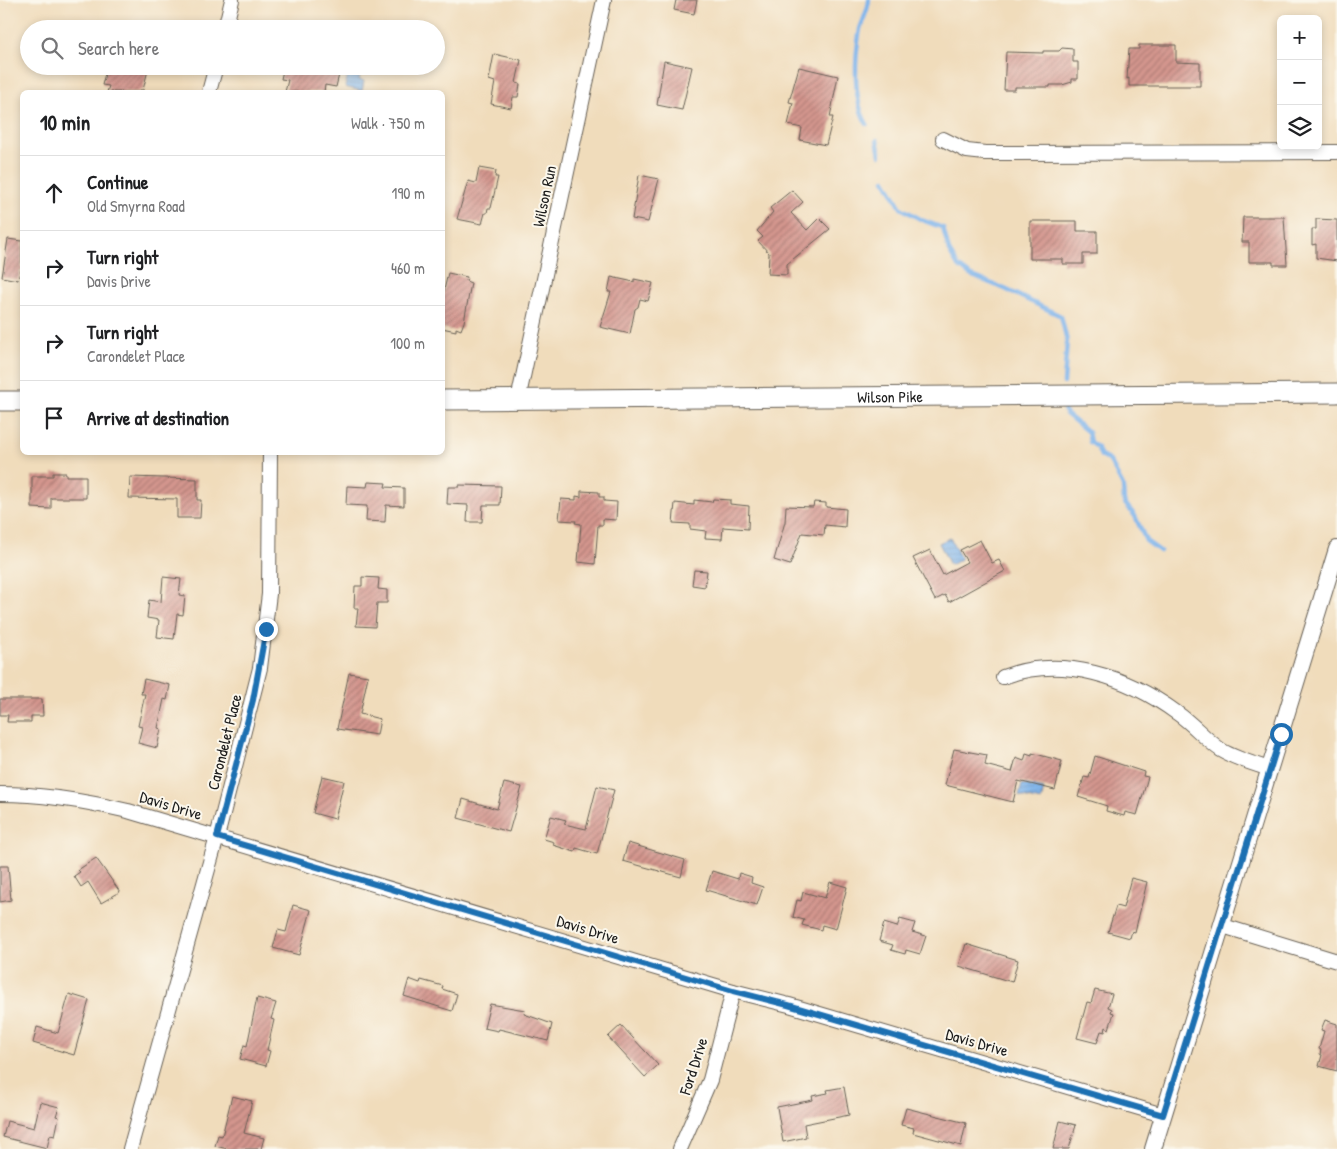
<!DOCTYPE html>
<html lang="en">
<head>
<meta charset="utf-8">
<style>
  body { margin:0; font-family:"Patrick Hand",sans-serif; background:#f6f6f6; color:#202124 }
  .controls { position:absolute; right:15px; top:15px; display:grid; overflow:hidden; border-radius:8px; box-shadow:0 2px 8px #0003 }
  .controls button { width:45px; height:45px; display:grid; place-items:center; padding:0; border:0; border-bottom:1px solid #e0e0e0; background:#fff; color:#202124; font:25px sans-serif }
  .stop { position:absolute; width:15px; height:15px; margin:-11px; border:4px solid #1f6fb2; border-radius:50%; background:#fff }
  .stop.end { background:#1f6fb2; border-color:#fff; box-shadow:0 1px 5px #0008 }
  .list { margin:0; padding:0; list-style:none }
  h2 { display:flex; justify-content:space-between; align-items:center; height:65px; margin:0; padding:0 20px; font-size:21px }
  h2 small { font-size:16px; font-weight:400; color:#757577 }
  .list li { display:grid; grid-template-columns:32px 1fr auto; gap:15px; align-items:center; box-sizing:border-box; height:75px; padding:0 20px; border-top:1px solid #e0e0e0 }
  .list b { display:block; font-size:19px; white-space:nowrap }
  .list p { margin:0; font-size:16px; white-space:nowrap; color:#757577 }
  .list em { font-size:16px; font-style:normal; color:#757577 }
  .icon { flex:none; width:28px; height:28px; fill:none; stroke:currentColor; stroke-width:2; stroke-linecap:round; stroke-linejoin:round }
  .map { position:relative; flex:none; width:1337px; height:1149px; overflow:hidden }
  .search { position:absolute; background:#fff; box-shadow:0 2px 8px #0003; left:20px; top:20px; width:425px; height:55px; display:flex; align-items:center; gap:12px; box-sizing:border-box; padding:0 18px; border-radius:28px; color:#757577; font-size:19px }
  .panel { position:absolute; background:#fff; box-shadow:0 2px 8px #0003; left:20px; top:90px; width:425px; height:365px; border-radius:8px }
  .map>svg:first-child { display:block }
  .water { fill:url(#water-rules); stroke:#4c6784 }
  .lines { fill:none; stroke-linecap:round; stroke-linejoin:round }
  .stream { stroke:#7cb2eb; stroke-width:4.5 }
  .building { fill:url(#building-hatch) }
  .minor-casing { stroke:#665f54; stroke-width:16 }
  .tertiary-casing { stroke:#665f54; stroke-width:18 }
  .secondary-casing { stroke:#665f54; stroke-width:21 }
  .minor { stroke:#fff; stroke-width:14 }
  .tertiary { stroke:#fff; stroke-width:16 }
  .secondary { stroke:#fff; stroke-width:19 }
  .route { stroke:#1f6fb2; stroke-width:6 }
  .labels { text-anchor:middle; stroke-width:4; stroke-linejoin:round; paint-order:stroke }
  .street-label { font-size:16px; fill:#1c1c1c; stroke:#fbf7ec }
</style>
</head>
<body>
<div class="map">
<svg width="1337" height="1149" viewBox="0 0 1337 1149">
  <defs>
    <pattern id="water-rules" width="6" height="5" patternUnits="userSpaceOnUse" patternTransform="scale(1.25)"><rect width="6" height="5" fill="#7cb2eb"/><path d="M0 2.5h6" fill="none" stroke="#6b98c9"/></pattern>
    <pattern id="building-hatch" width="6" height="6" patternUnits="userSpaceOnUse" patternTransform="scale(1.25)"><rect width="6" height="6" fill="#d4968e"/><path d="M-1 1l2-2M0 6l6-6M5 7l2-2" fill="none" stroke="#ab7a73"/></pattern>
  </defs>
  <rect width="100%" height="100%" fill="#fbf7ec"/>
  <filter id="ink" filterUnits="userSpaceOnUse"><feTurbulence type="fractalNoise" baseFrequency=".02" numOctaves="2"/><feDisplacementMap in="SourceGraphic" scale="10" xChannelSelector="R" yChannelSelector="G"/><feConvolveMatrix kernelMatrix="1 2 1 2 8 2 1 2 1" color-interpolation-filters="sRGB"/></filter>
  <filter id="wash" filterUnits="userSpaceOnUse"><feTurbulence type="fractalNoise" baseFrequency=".0096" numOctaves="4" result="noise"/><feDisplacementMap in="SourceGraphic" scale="20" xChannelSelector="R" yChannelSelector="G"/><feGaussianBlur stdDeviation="1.12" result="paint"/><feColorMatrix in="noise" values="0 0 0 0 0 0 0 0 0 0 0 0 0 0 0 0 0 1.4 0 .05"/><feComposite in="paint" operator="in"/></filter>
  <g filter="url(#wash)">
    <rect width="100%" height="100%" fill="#f0dcbb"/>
    <!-- water -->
    <g class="water">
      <path d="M350,66H362L359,80L364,81L362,91L345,87Z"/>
      <path d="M950,538L961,559L950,565L939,543Z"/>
      <path d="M1022,784L1044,789L1041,801L1019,796Z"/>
    </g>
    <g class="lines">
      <!-- stream -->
      <g class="stream">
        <path d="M867,124C852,100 855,56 860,29C863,19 868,11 869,0"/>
        <path d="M877,140L880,155"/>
        <path d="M885,180L901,208L922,220L943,228L949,251L958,266L970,275L1005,289L1061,316L1067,341L1064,383"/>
        <path d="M1064,405L1065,413L1088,432L1090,442L1097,447L1101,456L1110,461L1123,486L1124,502L1135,516L1146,541L1160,551"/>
      </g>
    </g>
    <g id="blocks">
      <!-- building -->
      <g class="building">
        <path d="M676,0H697L694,14L674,10Z"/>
        <path d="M1139,45H1176V62L1200,63V86H1129V78L1127,79L1129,49H1139Z"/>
        <path d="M1062,48L1073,49V62H1078V79H1072V82L1062,85H1050V87H1015V90H1004L1006,52L1043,53V51H1059Z"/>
        <path d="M494,54L521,60L516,83L520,84L518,97H513L511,108L491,104L495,82L489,80Z"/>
        <path d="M664,61L692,67L682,110L657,105Z"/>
        <path d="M107,66H149L143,90H140L139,92H107L109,86L102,85Z"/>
        <path d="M284,66H341L336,87L325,85L324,92H285L288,80L281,79Z"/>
        <path d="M799,67L838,76L830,117H833L826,145L800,140L802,128L788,125L793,103L789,102Z"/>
        <path d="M479,168L496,171L495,177H498L491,208H488L487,213H485L482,224L457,219L468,181L476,183Z"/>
        <path d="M639,175L659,179L648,222L632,219Z"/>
        <path d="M792,190L803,202L791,213L807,230L819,218L830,229L787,264V275L768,274L769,253L758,241L763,237L757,231L773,212L770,208Z"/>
        <path d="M1243,217H1284L1287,265H1273V262H1249V242H1242Z"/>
        <path d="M1316,219L1337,220V261L1316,258V244L1312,245V229H1316Z"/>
        <path d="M1030,221H1077V231H1097V254H1083V264H1063V259H1030Z"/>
        <path d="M8,239L22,241V271H20L18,280L2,277Z"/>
        <path d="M448,273L467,277L466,281L471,283L464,322L461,330L456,328V331L442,328V299Z"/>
        <path d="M611,277L634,282V279L653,283L648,301L640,299L638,307L635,309L630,334L600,327L611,292H608Z"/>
        <path d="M53,473H66V476H86V498H51V509L32,508V476H53Z"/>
        <path d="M130,477L197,479V500H201L200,518H177V499L129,498Z"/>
        <path d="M368,482L386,483L385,487L404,488V506L386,505L385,522L366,521L367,506L346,505L347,486L367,487Z"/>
        <path d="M459,485L501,486L500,505H483L482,522H467L468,505L447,504L448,487H459Z"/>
        <path d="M581,491L599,492V497H604V501L617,502L616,520L603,519V525H598L595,564L578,562L581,524L575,523L576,521L559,520L561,499L576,500V496L581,497Z"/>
        <path d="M713,499L730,500V504L749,506L748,529L723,527L722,539L705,538L706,531L690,529V524L673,523L675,503L694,505V500L712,502Z"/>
        <path d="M814,502L826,503V507L846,509L845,527L825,525L824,535L802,533L790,565L774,560L785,522L786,506L813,507Z"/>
        <path d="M980,540L992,563L999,560L1005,571L949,602L945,595L935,600L913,558L930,550L943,575L967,562L960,550Z"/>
        <path d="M694,570L707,571L705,587L692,585Z"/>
        <path d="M163,577L181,579L179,595L185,596L183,615L177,614L174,639L157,637L159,620L147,618L149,600L161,602Z"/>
        <path d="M362,577L379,578L378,589L387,590V603H377L375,627L356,626L358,608H354L355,586H362Z"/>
        <path d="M349,673L368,676L360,714L380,719L377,735L337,729Z"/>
        <path d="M144,679L170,685L167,700L164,699L158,728L161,729L157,748L138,743L142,727L138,726L145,694H141Z"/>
        <path d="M0,699H42L43,716H31V722H7L8,715H0Z"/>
        <path d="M954,749L987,755L985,765L1012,772L1016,758L1024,761L1026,754L1032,756V753L1062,761L1055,790L1018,781L1013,802L945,785Z"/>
        <path d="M1095,756L1144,772L1143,776L1148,777L1137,815L1125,812L1124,816L1106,811L1107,806L1078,797L1084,777L1089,778Z"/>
        <path d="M322,776L344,781L335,819L313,813Z"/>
        <path d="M504,783L522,787L509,832L458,818L463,799L497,809Z"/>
        <path d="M597,786L614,790L597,854L576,848L575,852L553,845L554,842L544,839L551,816L566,820L564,824L586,829Z"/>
        <path d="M628,843L685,860L681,877L623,861Z"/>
        <path d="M96,858L120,892L101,903L88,882L81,887L74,876L80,872L78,870Z"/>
        <path d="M0,866H8L11,900L0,902Z"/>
        <path d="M712,871L738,879L739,873L752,877L751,883L763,887L757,905L706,890Z"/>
        <path d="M1131,878L1147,882L1135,932L1132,931L1130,938L1108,932L1116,906L1123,908Z"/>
        <path d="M830,882L847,887L836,929L822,925L821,930L802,925L804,920L793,917L797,900L801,901L803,892L825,898Z"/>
        <path d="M293,905L311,910L299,955L273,948L278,930L286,932Z"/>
        <path d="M900,919L915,923L912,932L926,936L920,954L906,950L905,954L891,950L893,945L879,941L884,923L897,927Z"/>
        <path d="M966,944L1018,960L1012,982L959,966Z"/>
        <path d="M409,979L420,983L421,980L443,986L442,989L457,994L452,1011L404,996Z"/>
        <path d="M1095,990L1112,994L1108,1007L1112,1009L1111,1012L1114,1013L1109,1029L1106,1027L1105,1032L1101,1031L1097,1043L1077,1038L1087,1002L1091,1003Z"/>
        <path d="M69,994L89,1000L74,1055L33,1043L37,1027L58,1033Z"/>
        <path d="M257,998L276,1003L271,1019L274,1020L267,1050L270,1051L266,1066L240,1059L244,1045L247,1046Z"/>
        <path d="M490,1004L525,1010L524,1014L552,1024L548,1041L499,1029L498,1031L484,1028Z"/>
        <path d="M1325,1020L1337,1024V1071L1319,1066L1322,1055L1320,1054L1321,1050L1319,1049L1324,1031L1321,1030Z"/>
        <path d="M621,1025L658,1065L645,1077L608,1037Z"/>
        <path d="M844,1087L849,1115L804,1124L806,1137L783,1142L777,1107L813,1100L812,1096L828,1093L827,1090Z"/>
        <path d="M232,1096L252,1101L244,1133L264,1138L261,1149H228L215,1146L218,1135L222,1136Z"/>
        <path d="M40,1102L59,1107L56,1116L59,1117L55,1136L50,1135L47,1148L3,1137L7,1121L34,1128Z"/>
        <path d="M906,1108L966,1123L961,1146L913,1133L914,1128L901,1125Z"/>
        <path d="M1060,1121L1076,1125L1069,1149H1053Z"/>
      </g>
    </g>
  </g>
  <g filter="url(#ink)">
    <use href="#blocks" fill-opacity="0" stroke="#665f54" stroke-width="1"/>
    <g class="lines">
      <!-- minor casing -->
      <g class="minor-casing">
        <g id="minor">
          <path d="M225,29L232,0"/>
          <path d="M209,92L216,66"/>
          <path d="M943,139L967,151L985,153L1337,152"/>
          <path d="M518,400L604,0"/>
          <path d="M1003,677C1062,654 1128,677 1177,713C1193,724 1205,739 1221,750C1236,759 1254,764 1270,769"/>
          <path d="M0,794C44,794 85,801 128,811L733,991L789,1005L1163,1115"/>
          <path d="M1223,926L1337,961"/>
          <path d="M130,1149L217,837L260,668L269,594L270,452"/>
          <path d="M680,1149L710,1080L733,991"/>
        </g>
      </g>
      <!-- tertiary casing -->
      <g class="tertiary-casing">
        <path id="tertiary" d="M1153,1149L1337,549"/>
      </g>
      <!-- secondary casing -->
      <g class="secondary-casing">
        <g id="secondary">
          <path id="s1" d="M442,400L1337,393"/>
          <path d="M0,401H22"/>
        </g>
      </g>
      <!-- minor -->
      <use href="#minor" class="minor"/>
      <!-- tertiary -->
      <use href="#tertiary" class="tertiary"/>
      <!-- secondary -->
      <use href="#secondary" class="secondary"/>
    </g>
  </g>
  <g class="lines" filter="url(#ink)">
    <!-- route -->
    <path class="route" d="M266,629L253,700L217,837L733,991L788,1005L1163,1115L1281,734"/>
  </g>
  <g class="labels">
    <!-- street labels -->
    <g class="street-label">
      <text transform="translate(544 196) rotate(-78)" y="6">Wilson Run</text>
      <text dy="6" stroke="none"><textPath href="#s1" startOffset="448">Wilson Pike</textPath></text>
      <text transform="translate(224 742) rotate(-76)" y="6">Carondelet Place</text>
      <text transform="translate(171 805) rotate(17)" y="6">Davis Drive</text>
      <text transform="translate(588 929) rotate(17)" y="6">Davis Drive</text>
      <text transform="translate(977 1042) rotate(16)" y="6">Davis Drive</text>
      <text transform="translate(693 1066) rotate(-72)" y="6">Ford Drive</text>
    </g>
  </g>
</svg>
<div class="controls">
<button>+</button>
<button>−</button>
<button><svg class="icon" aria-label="layers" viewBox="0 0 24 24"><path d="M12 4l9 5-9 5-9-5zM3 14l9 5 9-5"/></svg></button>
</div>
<div class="stop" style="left:1281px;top:734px"></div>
<div class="stop end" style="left:266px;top:629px"></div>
<div class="search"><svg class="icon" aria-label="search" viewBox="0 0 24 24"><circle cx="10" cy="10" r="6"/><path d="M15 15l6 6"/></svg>Search here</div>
<section class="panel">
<h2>10 min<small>Walk · 750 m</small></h2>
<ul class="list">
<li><svg class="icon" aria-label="ahead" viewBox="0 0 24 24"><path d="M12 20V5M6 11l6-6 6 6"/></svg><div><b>Continue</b><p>Old Smyrna Road</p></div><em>190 m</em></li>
<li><svg class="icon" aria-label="right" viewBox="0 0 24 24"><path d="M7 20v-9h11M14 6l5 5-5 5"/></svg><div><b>Turn right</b><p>Davis Drive</p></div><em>460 m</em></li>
<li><svg class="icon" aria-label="right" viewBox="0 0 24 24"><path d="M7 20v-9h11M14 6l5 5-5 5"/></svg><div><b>Turn right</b><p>Carondelet Place</p></div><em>100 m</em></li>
<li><svg class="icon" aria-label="arrive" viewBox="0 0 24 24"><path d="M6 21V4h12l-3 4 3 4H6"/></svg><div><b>Arrive at destination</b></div></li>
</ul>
</section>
</div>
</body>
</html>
